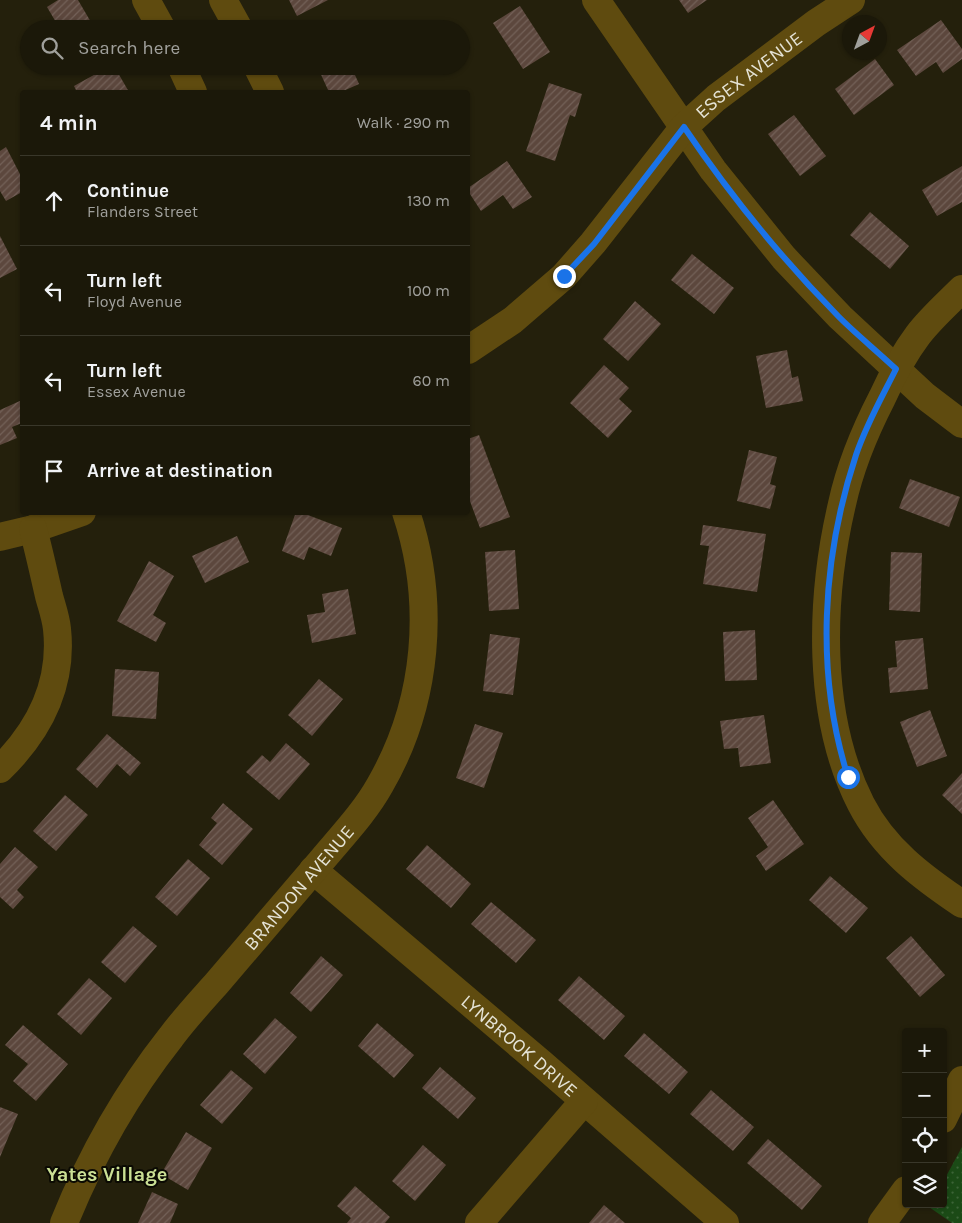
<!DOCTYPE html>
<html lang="en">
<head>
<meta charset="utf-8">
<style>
  body { margin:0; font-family:Karla,sans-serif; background:#282517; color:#f1f3f6 }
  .controls { position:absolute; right:15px; bottom:15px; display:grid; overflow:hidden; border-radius:5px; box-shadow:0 1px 4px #0004 }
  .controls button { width:45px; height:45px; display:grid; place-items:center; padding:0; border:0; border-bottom:1px solid #39372a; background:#1b1809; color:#f1f3f6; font:25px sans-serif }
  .compass { position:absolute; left:842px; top:15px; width:45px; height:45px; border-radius:50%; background:#1b1809; box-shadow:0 1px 4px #0004; rotate:41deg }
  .stop { position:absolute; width:15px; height:15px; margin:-11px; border:4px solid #1a73e8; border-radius:50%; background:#fff }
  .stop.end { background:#1a73e8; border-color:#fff; box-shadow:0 1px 5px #0008 }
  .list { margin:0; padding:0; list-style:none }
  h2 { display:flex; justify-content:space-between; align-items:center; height:65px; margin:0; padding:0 20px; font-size:21px }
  h2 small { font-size:16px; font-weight:400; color:#a0a09c }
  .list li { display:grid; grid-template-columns:32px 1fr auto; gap:15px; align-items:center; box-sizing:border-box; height:90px; padding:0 20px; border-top:1px solid #39372a }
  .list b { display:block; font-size:19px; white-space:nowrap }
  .list p { margin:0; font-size:16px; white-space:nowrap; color:#a0a09c }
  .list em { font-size:16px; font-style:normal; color:#a0a09c }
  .icon { flex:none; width:28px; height:28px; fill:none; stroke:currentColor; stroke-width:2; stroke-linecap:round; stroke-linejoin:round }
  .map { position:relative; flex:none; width:962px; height:1223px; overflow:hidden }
  .search { position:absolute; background:#1b1809; box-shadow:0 1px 4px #0004; left:20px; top:20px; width:450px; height:55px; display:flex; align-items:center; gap:12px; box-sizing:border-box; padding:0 18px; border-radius:28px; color:#a0a09c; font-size:19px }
  .panel { position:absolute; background:#1b1809; box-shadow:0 1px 4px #0004; left:20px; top:90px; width:450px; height:425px; border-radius:5px }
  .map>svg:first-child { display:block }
  .park { fill:url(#park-dots) }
  .building { fill:url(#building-hatch) }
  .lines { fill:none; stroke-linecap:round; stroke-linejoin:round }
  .minor { stroke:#5f4b0f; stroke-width:28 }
  .route { stroke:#1a73e8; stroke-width:6 }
  .labels { text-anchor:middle; stroke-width:4; stroke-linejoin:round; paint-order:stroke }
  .street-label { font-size:19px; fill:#e5e3d6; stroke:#0b0a03 }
  .neighbourhood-label { font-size:20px; font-weight:bold; fill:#cadf94; stroke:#0b0a03 }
</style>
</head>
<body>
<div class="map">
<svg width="962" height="1223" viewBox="0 0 962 1223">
  <defs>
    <pattern id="park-dots" width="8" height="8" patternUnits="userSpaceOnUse" patternTransform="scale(1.25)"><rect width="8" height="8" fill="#1b4a16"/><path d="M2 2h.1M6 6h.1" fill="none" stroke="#3c6437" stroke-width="1.8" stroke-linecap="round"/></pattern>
    <pattern id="building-hatch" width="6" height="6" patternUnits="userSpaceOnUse" patternTransform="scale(1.25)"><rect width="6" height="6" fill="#5c473d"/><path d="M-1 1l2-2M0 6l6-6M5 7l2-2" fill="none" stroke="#736158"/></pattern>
  </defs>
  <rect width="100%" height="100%" fill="#24200c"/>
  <!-- park -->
  <path class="park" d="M962,1147V1223H952L929,1207L931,1204H943V1182Z"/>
  <!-- building -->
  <g class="building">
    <path d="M58,0H78L95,29H60L47,7Z"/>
    <path d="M289,0H328L297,16Z"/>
    <path d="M679,0H707L688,13Z"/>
    <path d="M520,6L550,52L523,69L493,23Z"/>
    <path d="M941,20L962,49V59L943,73L936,62L916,76L897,50Z"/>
    <path d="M875,59L894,85L854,115L835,89Z"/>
    <path d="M110,66H114L129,92H77L74,86Z"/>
    <path d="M317,66H351L359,84L341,92H329Z"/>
    <path d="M549,83L582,94L575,117L570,115L555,161L526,151Z"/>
    <path d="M794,115L826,156L800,176L768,134Z"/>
    <path d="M6,147L22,178V192L6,201L0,191V151Z"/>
    <path d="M507,161L532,197L513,209L503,195L481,211L468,191V188Z"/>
    <path d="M962,166V202L937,216L922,190Z"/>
    <path d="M870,212L909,246L890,269L850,235Z"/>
    <path d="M0,236L17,269L0,278Z"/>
    <path d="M692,254L734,288L714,314L671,280Z"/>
    <path d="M635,301L661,324L628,361L603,339Z"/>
    <path d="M787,350L792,378L798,376L803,401L766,408L756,356Z"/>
    <path d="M604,365L629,388L619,399L632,411L608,438L570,403Z"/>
    <path d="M22,400V423L12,427L17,438L0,445V410Z"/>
    <path d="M479,435L510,517L480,528L468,496V439Z"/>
    <path d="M749,450L777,457L770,484L776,486L770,509L737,501Z"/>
    <path d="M910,479L960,497L949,527L899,508Z"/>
    <path d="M296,512H300L342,528L331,556L309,547L304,560L282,551Z"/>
    <path d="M703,525L766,534L757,592L703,584L709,546L700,545Z"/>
    <path d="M237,536L249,562L205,583L192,556Z"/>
    <path d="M515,550L519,609L489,611L485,552Z"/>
    <path d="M891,552L922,553L920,612L889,610Z"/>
    <path d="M149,561L174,576L153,615L166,623L156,642L117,621Z"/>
    <path d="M348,589L356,634L312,643L307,615L325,612L322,594Z"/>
    <path d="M755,630L757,680L725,681L723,632Z"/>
    <path d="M490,634L520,638L513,695L483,691Z"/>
    <path d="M923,638L928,689L890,693L888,668L897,667L895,641Z"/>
    <path d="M115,669L159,672L156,719L112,716Z"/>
    <path d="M319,679L343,699L312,736L288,715Z"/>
    <path d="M930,710L947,756L917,767L900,722Z"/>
    <path d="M764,715L771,763L740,767L738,748L724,749L720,721Z"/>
    <path d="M475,724L503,733L484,788L456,778Z"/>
    <path d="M107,734L141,763L130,776L117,764L97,788L76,769Z"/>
    <path d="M286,743L310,764L279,800L246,772L262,755L270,762Z"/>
    <path d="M962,773V814L942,795Z"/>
    <path d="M65,795L88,815L56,851L33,831Z"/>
    <path d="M773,800L804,844L766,871L756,856L768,847L748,818Z"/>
    <path d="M223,803L253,829L222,865L199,845L217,823L211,818Z"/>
    <path d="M427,845L471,884L451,908L406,869Z"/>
    <path d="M15,847L38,867L17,890L24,897L13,909L0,897V864Z"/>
    <path d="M188,859L210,878L177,916L155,897Z"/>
    <path d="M830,876L868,908L846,933L809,900Z"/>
    <path d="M491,902L536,940L516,963L471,924Z"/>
    <path d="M133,926L157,946L125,983L101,962Z"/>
    <path d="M911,936L945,975L920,997L886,958Z"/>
    <path d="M321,956L343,975L311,1012L290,993Z"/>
    <path d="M579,976L625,1016L604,1040L558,1000Z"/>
    <path d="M89,978L112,998L81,1035L57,1014Z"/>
    <path d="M275,1018L297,1037L265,1074L243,1054Z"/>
    <path d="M377,1023L414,1055L394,1078L358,1046Z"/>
    <path d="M23,1025L68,1064L36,1101L13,1081L28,1064L5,1045Z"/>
    <path d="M644,1033L688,1072L669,1094L624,1056Z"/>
    <path d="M440,1067L476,1098L458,1119L422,1088Z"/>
    <path d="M231,1070L253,1088L222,1124L200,1105Z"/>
    <path d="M711,1090L754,1127L733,1151L690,1114Z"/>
    <path d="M0,1107L18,1114L0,1157Z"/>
    <path d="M186,1132L212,1148L188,1190L161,1174Z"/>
    <path d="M768,1139L822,1186L802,1210L747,1163Z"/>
    <path d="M423,1145L446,1165L415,1201L392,1181Z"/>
    <path d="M355,1186L390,1217L385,1223H347L351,1218L337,1206Z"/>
    <path d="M152,1192L178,1204L170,1223H138Z"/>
    <path d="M604,1205L625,1223H589Z"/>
  </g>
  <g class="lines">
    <!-- minor -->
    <g class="minor">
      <path d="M146,0L162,29"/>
      <path d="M223,0L239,29"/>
      <path d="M596,0L713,170L784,258L840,317L925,396L962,424"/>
      <path d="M181,66L193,92"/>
      <path d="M257,66L270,92"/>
      <path d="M962,289C947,304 931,318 918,335C903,355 892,376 882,398C865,431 850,467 842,504C820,598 816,716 861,804C884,849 922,877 962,904"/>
      <path id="s1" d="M468,350L513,320L564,276L593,243L684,127L716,98L816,23L851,0"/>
      <path d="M0,537L33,529L82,512"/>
      <path d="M0,769C39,731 63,685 57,629C56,618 52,607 49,596C44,574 39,551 33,529"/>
      <path id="s2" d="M313,870L541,1063L725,1223"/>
      <path d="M943,1119L962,1080"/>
      <path id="s3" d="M64,1223C91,1156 126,1094 171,1037C185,1018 201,1001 217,983C252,942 287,901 322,860C342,836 365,812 380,785C428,702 436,602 406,512"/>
      <path d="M479,1223L584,1101"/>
      <path d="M882,1223L906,1190"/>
    </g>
  </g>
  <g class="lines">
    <!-- route -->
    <path class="route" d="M564,276L594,244L684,127C730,195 782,259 839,317C857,335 877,351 896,369C882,397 866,425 856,455C822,558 815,673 848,777"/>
  </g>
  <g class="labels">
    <!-- street labels -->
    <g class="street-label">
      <text dy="7" stroke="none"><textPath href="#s1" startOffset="396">ESSEX AVENUE</textPath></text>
      <text dy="7" stroke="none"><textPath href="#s3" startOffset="412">BRANDON AVENUE</textPath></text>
      <text dy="7" stroke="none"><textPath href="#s2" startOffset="271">LYNBROOK DRIVE</textPath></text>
    </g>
    <!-- neighbourhood labels -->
    <g class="neighbourhood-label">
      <text x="107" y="1181">Yates Village</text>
    </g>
  </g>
</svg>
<div class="controls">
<button>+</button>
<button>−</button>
<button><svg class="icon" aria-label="locate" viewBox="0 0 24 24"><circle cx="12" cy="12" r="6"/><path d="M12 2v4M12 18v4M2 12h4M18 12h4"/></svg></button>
<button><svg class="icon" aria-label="layers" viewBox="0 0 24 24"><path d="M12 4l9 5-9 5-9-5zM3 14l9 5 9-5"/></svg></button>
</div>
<svg class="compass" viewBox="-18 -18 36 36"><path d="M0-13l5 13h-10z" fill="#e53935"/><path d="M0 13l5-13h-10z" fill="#a0a09c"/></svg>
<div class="stop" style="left:848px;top:777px"></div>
<div class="stop end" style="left:564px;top:276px"></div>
<div class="search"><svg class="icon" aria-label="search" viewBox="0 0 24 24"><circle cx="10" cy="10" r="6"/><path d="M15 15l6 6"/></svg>Search here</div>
<section class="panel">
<h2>4 min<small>Walk · 290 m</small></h2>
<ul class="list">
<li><svg class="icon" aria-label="ahead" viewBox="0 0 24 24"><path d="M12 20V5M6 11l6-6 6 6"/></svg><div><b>Continue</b><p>Flanders Street</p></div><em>130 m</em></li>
<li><svg class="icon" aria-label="left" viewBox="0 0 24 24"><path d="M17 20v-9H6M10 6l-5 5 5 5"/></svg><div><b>Turn left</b><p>Floyd Avenue</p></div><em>100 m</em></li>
<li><svg class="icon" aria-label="left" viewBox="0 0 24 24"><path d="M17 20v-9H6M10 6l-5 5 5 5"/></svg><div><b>Turn left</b><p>Essex Avenue</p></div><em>60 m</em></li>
<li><svg class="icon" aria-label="arrive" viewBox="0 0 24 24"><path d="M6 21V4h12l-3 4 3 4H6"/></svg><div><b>Arrive at destination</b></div></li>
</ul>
</section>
</div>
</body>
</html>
